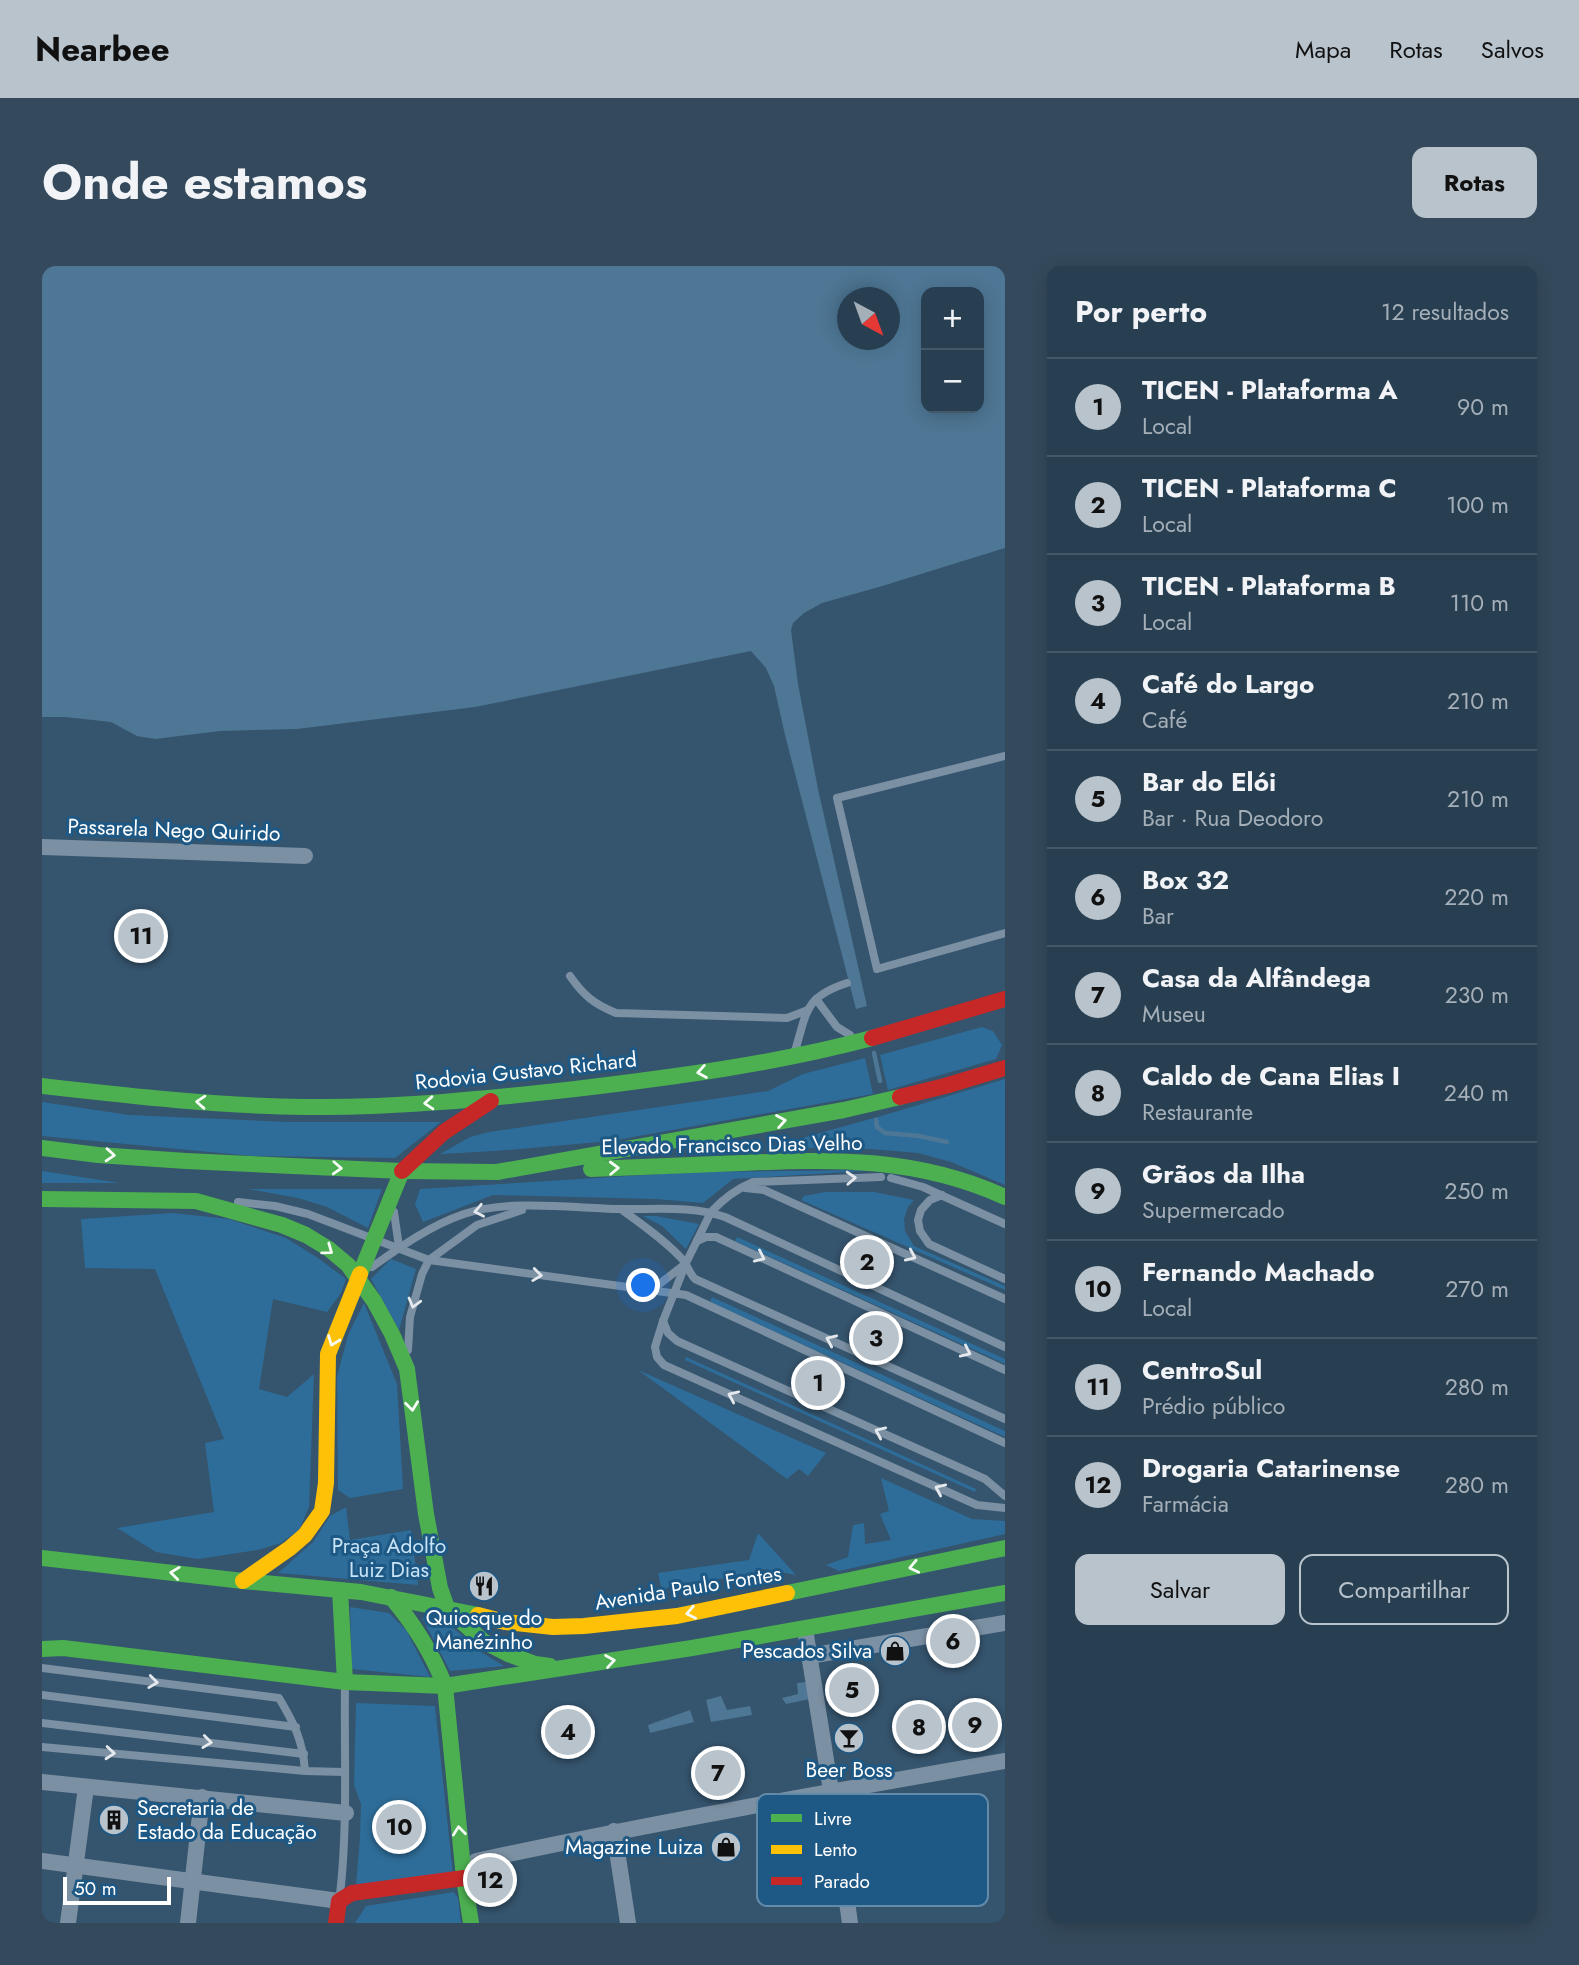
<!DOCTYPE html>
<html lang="pt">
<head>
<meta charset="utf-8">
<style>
  body { margin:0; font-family:Jost,sans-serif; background:#344a5c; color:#f1f3f6 }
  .controls { position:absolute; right:21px; top:21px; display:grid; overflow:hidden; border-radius:14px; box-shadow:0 4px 18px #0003 }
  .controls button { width:63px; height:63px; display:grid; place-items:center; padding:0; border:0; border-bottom:2px solid #445869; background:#283f52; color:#f1f3f6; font:35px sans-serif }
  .compass { position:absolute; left:795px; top:21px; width:63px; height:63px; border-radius:50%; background:#283f52; box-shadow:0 4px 18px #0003; rotate:139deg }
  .scale { position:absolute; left:21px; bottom:18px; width:108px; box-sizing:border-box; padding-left:7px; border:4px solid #fff; border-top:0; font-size:19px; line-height:24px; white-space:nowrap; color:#fff; -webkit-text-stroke:5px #1e5884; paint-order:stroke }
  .you { position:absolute; left:602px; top:1020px; width:24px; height:24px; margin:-18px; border:5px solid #fff; border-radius:50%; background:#1a73e8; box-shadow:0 0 0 10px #1a73e833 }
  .badge { display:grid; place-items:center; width:46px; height:46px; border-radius:50%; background:#b8c3cc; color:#111; font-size:23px; font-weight:700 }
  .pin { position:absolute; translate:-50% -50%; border:4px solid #fff; box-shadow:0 2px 7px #0006 }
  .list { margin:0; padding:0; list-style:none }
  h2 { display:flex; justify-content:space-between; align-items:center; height:91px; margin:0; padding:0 28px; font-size:30px }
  h2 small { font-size:23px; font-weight:400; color:#a5afb8 }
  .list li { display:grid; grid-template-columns:46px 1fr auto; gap:21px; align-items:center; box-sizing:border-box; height:98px; padding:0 28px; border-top:2px solid #445869 }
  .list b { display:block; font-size:26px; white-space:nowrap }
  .list p { margin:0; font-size:23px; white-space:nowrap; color:#a5afb8 }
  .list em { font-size:23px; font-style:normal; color:#a5afb8 }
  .actions { display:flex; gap:14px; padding:21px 28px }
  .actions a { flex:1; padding:16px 0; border:2px solid #b8c3cc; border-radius:14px; text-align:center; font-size:24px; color:#b8c3cc }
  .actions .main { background:#b8c3cc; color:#111 }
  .map { position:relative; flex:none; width:963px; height:1657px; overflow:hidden; border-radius:14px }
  header { display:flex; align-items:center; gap:42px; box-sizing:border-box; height:98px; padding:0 35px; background:#b8c3cc; color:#111 }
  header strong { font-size:33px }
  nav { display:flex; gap:38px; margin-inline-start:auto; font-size:24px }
  .intro { display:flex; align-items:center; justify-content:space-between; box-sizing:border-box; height:168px; padding:0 42px }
  h1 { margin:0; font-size:49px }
  .button { padding:18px 32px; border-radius:14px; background:#b8c3cc; color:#111; font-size:24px; font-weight:700 }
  main { display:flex; gap:42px; padding:0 42px }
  aside { flex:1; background:#283f52; border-radius:14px; box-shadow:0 4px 18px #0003 }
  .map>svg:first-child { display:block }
  .green { fill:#2e6d99 }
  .water { fill:#4e7795; fill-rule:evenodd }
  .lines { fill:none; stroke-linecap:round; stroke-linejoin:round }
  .stream { stroke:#4e7795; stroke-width:4.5 }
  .lane { stroke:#7b90a3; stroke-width:8 }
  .street { stroke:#7b90a3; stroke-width:16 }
  .fast { stroke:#4caf50; stroke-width:16 }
  .slow { stroke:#ffc107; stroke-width:16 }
  .jam { stroke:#c62828; stroke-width:16 }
  .oneway { stroke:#f6fbf6 }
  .oneway2 { stroke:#e5e9ed }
  .labels { text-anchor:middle; stroke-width:6; stroke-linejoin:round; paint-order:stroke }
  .street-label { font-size:21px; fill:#fff; stroke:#1e5884 }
  .park-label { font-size:21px; fill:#c9e4f7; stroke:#1e5884 }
  .poi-label { font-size:21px; fill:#fff; stroke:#1e5884 }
  .key { fill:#1e5884; stroke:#628aa9; stroke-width:2 }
  .key-label { font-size:19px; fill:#fff }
</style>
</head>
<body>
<header>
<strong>Nearbee</strong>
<nav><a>Mapa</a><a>Rotas</a><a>Salvos</a></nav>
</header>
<div class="intro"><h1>Onde estamos</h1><a class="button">Rotas</a></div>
<main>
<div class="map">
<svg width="963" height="1657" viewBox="0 0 963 1657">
  <rect width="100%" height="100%" fill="#35546d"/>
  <!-- green -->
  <g class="green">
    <path d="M940,761L951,765L960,779L954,793L846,824L838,789Z"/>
    <path d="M823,792L831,828L569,875L453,885L398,888L428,871L447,866L726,825L761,808Z"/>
    <path d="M963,813V919L909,896L876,887L828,883L728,881L853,846Z"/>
    <path d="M0,836L87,849L246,856H399L353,892L210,890L0,870Z"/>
    <path d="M837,904L691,913L661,937L614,933L451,929L381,956L373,938L378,923L651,906Z"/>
    <path d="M0,905L78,917H0Z"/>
    <path d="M206,923H340L326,962L285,941L256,932Z"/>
    <path d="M783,926H832L872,934L866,941L862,953L863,965L872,980L963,1020V1024L759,934L762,930Z"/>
    <path d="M131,947L187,953L244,972L276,992L304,1013L299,1027L285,1046L231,1033L217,1123L245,1131L272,1108L267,1241L257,1264L239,1277L216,1284L156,1293L114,1286L75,1262L172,1246L163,1177L182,1173L113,1003L43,1002L39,953Z"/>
    <path d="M601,950H614L657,958L644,983L620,960Z"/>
    <path d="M695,971L963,1093V1098L693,975Z"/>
    <path d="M349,993L374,1003L357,1064L329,1013Z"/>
    <path d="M670,1031L963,1165V1171L668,1036Z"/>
    <path d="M322,1037L355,1118L361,1223L308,1232L296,1224L295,1111L306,1069Z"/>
    <path d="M644,1091L934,1223L933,1226L643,1094Z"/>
    <path d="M596,1104L784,1187L766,1210L757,1203L745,1213Z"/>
    <path d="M839,1212L930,1253L963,1255V1268L797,1305L784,1299L806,1291L811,1259L822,1257L823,1278L849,1274L838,1248L847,1245Z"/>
    <path d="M304,1241L308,1274L369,1264L376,1319L236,1307L271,1276L288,1250Z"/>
    <path d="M716,1267L754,1309L722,1303L695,1311L630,1318L620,1326L616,1307L707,1294Z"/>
    <path d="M308,1341L347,1347L364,1364L388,1411L310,1403Z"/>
    <path d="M380,1352L403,1355L439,1386L462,1400L408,1405Z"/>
    <path d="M314,1437L393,1440L411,1608L314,1619L318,1572L319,1538L312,1519Z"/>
    <path d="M412,1626L416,1632L419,1657H313L324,1640Z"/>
  </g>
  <!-- water -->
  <g class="water">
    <path d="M0,0H963V282L837,321L780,337L762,347L751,357L749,364L756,418L776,523L825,740L814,743L743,469L732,420L724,402L709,385L433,441L255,463L178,465L113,473L95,470L69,456L23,451H0ZM884,26H937V142H884ZM806,32H848V74H806Z"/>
    <path d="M764,1416L768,1433L744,1438L740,1432L756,1428L755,1417Z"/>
    <path d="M679,1430L685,1444L708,1440L710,1449L669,1456L664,1434Z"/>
    <path d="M648,1444L652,1456L608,1467L606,1459Z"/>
  </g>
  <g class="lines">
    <!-- stream -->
    <g class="stream">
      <path d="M832,787L838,815"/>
      <path d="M834,854L835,861L843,867L877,870L905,876"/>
    </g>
    <!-- lane -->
    <g class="lane">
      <path d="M963,490L795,532L835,703L963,667"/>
      <path d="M528,710C542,730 552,738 574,747L745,752L766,744"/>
      <path d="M774,733L795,761L808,769"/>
      <path d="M753,785C765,746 762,731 805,717"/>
      <path d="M839,911L711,916C694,923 682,932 669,946L644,997L621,1055L613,1081L615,1091L622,1099L935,1239L963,1242"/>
      <path d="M849,912L881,921L963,958"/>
      <path d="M703,922L722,924L963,1033"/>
      <path d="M900,929L888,934L879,944L876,954L878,965L887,978L963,1013"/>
      <path d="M196,936L233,940L266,948L387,994L644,1029L963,1177"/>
      <path d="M579,943C600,959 623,974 641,994C646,1000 647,1007 653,1013L963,1153"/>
      <path d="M352,946L357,981"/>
      <path d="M655,975L664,971H674L963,1104"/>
      <path d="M330,1001C358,981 389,959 422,948C465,933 531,942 576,943C612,944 648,939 683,951L963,1081"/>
      <path d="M611,1023L642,999"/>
      <path d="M621,1055L626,1067L635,1075L943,1213L963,1230"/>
      <path d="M366,1084L368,1051L380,1008L387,994L435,959L480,944"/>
      <path d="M0,1402L237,1432C252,1457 261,1475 263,1505"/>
      <path d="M0,1429L254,1461"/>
      <path d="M0,1457L262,1488"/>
      <path d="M0,1481L263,1505L302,1506"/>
      <path d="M298,1629C306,1558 302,1489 303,1418"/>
    </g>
    <!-- street -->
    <g class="street">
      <path d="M0,581L263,590"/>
      <path d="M763,1363L789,1525L808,1657"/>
      <path d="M767,1390L963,1357"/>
      <path d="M0,1516L304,1547"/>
      <path d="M572,1565L586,1657"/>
      <path d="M0,1595L297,1635"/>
      <path d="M434,1595C610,1557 786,1526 963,1495"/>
      <path d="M26,1657L44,1521"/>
      <path d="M146,1657L160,1531"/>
    </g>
    <!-- fast -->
    <g class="fast">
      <path d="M0,820C88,830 175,840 264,841C354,842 443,833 533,823C633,811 732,798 830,772"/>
      <path d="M0,882L56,889L144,895L360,905L455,906L802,844L858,831"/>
      <path d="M549,903C599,901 649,899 699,897C793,893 876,891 963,931"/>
      <path d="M0,933L154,935L240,959L264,969L287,983L306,999L332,1035L350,1068L365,1103L384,1248L398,1322L405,1342L441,1375L466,1388L493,1398L508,1400"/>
      <path d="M318,1008L360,905"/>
      <path d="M0,1292L201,1315L319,1326L436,1349"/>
      <path d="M298,1324L303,1416"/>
      <path d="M745,1327L963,1282"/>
      <path d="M349,1331C372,1358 390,1387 403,1420"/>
      <path d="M0,1383L21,1382L303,1416L403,1420L650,1382L963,1327"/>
      <path d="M403,1420L422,1612L429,1657"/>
    </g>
    <!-- slow -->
    <g class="slow">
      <path d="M201,1315L248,1282L263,1269L280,1245L284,1217L286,1088L318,1008"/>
      <path d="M436,1349L463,1356L511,1361L542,1360L635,1350L745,1327"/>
    </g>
    <!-- jam -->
    <g class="jam">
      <path d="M830,772L963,733"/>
      <path d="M858,831L903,820L963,802"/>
      <path d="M360,905L402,866L449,835"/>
      <path d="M294,1657L297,1635L310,1627L422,1612"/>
    </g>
  </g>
  <!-- one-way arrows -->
  <defs><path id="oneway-chevron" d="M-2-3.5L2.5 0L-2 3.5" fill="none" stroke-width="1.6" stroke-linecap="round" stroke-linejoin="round" transform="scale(1.75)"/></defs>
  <g class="oneway">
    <use href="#oneway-chevron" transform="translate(660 806) rotate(170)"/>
    <use href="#oneway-chevron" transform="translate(159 836) rotate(-176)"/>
    <use href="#oneway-chevron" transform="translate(387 837) rotate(176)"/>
    <use href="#oneway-chevron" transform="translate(739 855) rotate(-10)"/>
    <use href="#oneway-chevron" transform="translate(68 889) rotate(4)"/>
    <use href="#oneway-chevron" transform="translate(295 902) rotate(3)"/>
    <use href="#oneway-chevron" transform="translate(572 902) rotate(-2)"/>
    <use href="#oneway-chevron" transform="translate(286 984) rotate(36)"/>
    <use href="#oneway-chevron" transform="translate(291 1075) rotate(111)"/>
    <use href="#oneway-chevron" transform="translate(370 1140) rotate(83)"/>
    <use href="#oneway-chevron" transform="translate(872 1301) rotate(168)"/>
    <use href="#oneway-chevron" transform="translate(133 1307) rotate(-173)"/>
    <use href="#oneway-chevron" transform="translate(649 1347) rotate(169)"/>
    <use href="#oneway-chevron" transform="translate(568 1395) rotate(-9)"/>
    <use href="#oneway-chevron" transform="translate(417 1565) rotate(-96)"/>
  </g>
  <g class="oneway2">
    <use href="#oneway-chevron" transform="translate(809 912) rotate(-3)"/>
    <use href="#oneway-chevron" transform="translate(437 945) rotate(169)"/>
    <use href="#oneway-chevron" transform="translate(869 990) rotate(24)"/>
    <use href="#oneway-chevron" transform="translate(718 991) rotate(25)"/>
    <use href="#oneway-chevron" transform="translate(495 1009) rotate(7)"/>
    <use href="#oneway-chevron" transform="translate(372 1037) rotate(105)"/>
    <use href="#oneway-chevron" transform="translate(789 1074) rotate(-156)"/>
    <use href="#oneway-chevron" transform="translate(924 1086) rotate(25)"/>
    <use href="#oneway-chevron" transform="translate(691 1130) rotate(-156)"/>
    <use href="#oneway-chevron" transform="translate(838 1166) rotate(-156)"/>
    <use href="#oneway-chevron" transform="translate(898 1223) rotate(-156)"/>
    <use href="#oneway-chevron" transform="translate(111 1416) rotate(7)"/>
    <use href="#oneway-chevron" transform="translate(165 1476) rotate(7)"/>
    <use href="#oneway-chevron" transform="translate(68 1487) rotate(5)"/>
  </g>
  <!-- icons -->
  <defs>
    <g id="restaurant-disc" transform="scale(1.575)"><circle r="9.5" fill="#b8c3cc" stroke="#1e5884"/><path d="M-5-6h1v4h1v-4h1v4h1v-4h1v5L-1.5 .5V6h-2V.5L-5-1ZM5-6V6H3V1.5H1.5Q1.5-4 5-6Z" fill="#111"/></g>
    <g id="shop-disc" transform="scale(1.575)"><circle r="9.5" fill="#b8c3cc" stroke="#1e5884"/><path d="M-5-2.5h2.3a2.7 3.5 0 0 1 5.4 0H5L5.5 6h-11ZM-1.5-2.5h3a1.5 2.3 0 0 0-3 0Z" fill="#111"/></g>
    <g id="bar-disc" transform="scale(1.575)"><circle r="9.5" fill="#b8c3cc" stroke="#1e5884"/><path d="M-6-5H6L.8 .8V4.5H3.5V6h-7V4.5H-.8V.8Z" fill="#111"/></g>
    <g id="building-disc" transform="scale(1.575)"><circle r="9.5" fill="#b8c3cc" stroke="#1e5884"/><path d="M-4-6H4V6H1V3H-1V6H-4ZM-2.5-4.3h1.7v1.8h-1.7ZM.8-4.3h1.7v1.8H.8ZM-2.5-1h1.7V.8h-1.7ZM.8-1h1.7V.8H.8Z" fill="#111"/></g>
  </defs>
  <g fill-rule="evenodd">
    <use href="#restaurant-disc" x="442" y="1320"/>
    <use href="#shop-disc" x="853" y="1385"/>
    <use href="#bar-disc" x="807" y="1472"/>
    <use href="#building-disc" x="72" y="1554"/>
    <use href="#shop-disc" x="684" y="1581"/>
  </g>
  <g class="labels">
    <!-- street labels -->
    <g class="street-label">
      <text transform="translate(132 564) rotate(2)" y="7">Passarela Nego Quirido</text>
      <text transform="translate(484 805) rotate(-6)" y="7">Rodovia Gustavo Richard</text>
      <text transform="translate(690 879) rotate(-1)" y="7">Elevado Francisco Dias Velho</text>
      <text transform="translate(646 1322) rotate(-9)" y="7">Avenida Paulo Fontes</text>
    </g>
    <!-- park labels -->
    <g class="park-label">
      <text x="347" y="1287">Praça Adolfo<tspan x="347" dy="24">Luiz Dias</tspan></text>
    </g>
    <!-- poi labels -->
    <g class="poi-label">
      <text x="442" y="1359">Quiosque do<tspan x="442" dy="24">Manézinho</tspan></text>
      <text x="830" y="1392" text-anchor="end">Pescados Silva</text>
      <text x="807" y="1511">Beer Boss</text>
      <text x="95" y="1549" text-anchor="start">Secretaria de<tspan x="95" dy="24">Estado da Educação</tspan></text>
      <text x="661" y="1588" text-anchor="end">Magazine Luiza</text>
    </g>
  </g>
  <!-- legend -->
  <rect x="715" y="1528" width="231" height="112" rx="10" class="key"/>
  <rect x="729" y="1548" width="31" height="8" fill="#4caf50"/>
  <rect x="729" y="1579" width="31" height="9" fill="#ffc107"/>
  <rect x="729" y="1611" width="31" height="8" fill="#c62828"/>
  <g class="key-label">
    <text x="772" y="1559">Livre</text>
    <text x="772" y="1590">Lento</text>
    <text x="772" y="1622">Parado</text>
  </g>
</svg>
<div class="controls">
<button>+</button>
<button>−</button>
</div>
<svg class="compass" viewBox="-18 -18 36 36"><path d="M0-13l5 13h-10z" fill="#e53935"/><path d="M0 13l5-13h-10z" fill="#a5afb8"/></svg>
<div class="scale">50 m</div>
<div class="you"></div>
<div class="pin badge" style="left:776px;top:1117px">1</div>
<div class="pin badge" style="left:825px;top:996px">2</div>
<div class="pin badge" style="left:834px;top:1072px">3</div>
<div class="pin badge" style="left:526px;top:1466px">4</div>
<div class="pin badge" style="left:810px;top:1424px">5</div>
<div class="pin badge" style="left:911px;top:1375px">6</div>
<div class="pin badge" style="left:676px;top:1507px">7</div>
<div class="pin badge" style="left:877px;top:1461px">8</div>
<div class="pin badge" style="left:933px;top:1459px">9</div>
<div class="pin badge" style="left:357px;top:1561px">10</div>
<div class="pin badge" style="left:99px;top:670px">11</div>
<div class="pin badge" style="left:448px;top:1614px">12</div>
</div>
<aside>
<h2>Por perto<small>12 resultados</small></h2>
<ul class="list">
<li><span class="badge">1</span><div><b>TICEN - Plataforma A</b><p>Local</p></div><em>90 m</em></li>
<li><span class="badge">2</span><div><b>TICEN - Plataforma C</b><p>Local</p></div><em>100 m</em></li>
<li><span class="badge">3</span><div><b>TICEN - Plataforma B</b><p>Local</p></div><em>110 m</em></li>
<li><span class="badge">4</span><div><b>Café do Largo</b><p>Café</p></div><em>210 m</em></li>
<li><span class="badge">5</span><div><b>Bar do Elói</b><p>Bar · Rua Deodoro</p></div><em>210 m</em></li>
<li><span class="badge">6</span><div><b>Box 32</b><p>Bar</p></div><em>220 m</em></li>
<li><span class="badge">7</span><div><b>Casa da Alfândega</b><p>Museu</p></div><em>230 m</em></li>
<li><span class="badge">8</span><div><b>Caldo de Cana Elias I</b><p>Restaurante</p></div><em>240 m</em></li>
<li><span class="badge">9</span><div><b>Grãos da Ilha</b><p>Supermercado</p></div><em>250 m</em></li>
<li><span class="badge">10</span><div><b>Fernando Machado</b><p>Local</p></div><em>270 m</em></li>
<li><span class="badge">11</span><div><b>CentroSul</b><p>Prédio público</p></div><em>280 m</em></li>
<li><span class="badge">12</span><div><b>Drogaria Catarinense</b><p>Farmácia</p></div><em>280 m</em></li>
</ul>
<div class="actions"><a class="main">Salvar</a><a>Compartilhar</a></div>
</aside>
</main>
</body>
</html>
